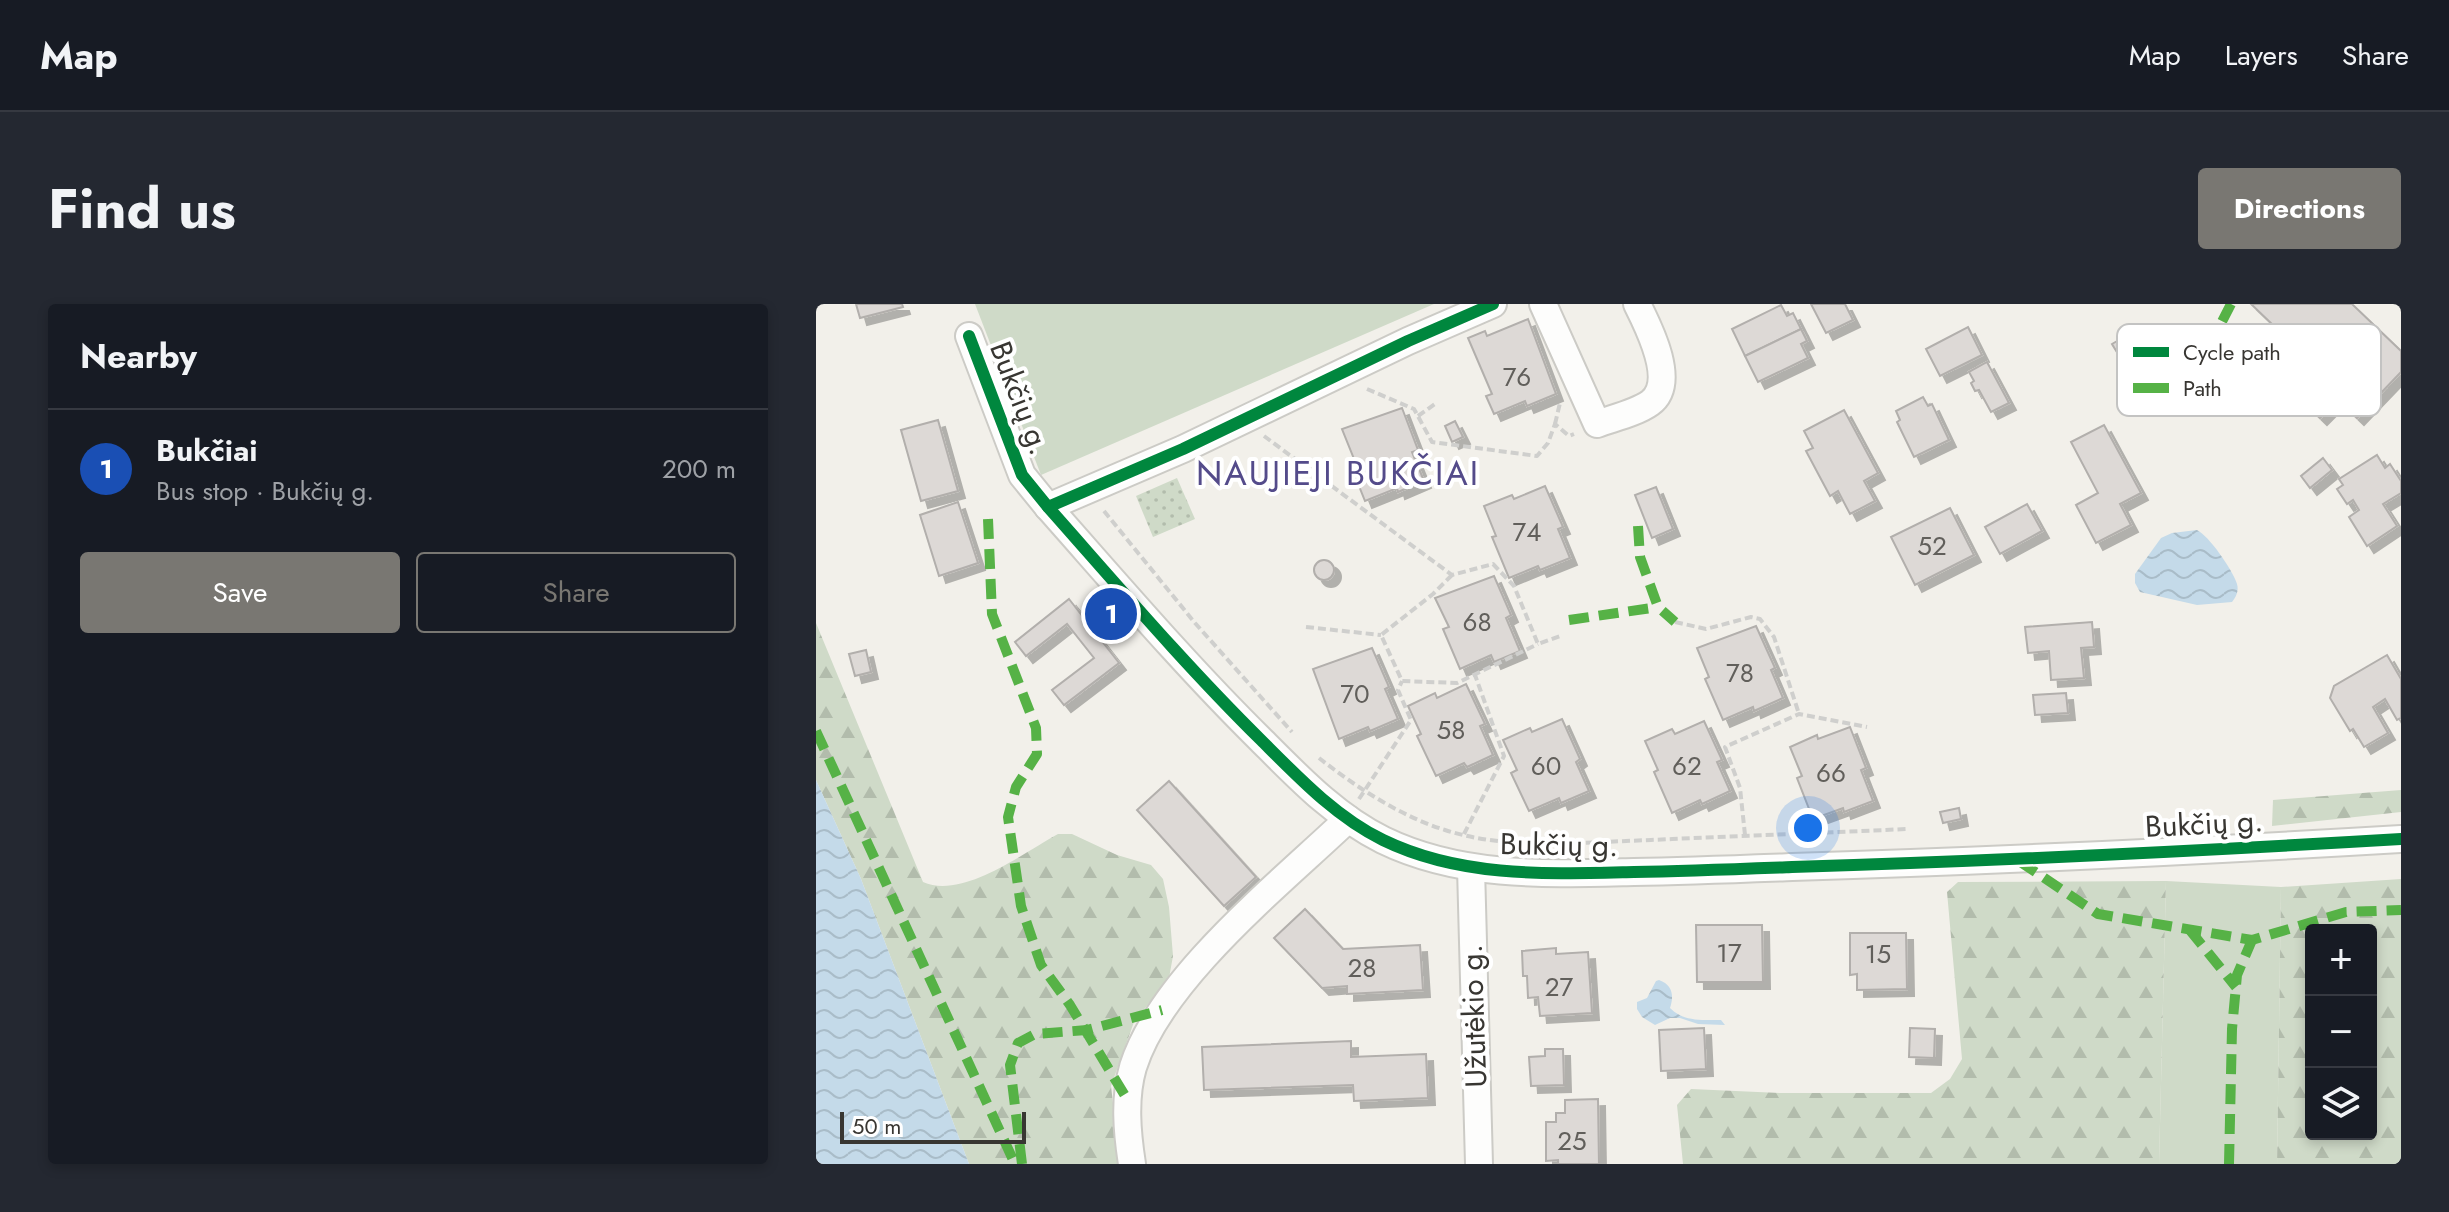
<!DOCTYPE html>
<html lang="en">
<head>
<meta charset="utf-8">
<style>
  body { margin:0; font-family:Jost,sans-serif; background:#242831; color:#f1f3f6 }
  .controls { position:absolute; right:24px; bottom:24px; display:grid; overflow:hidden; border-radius:8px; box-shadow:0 4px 12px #0003 }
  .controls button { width:72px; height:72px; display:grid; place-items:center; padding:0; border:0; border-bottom:2px solid #363941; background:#171b24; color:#f1f3f6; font:40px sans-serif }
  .scale { position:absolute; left:24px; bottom:20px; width:186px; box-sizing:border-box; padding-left:8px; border:4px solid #383632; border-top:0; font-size:22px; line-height:28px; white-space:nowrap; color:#383632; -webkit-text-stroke:6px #fff; paint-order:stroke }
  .you { position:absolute; left:992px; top:524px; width:28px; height:28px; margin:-20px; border:6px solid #fff; border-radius:50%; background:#1a73e8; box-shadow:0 0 0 12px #1a73e833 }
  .badge { display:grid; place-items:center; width:52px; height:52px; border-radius:50%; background:#797772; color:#fff; font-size:26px; font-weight:700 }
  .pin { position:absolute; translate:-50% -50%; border:4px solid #fff; box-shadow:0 2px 8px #0006 }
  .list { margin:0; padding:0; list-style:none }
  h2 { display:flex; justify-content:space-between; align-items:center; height:104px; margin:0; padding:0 32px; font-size:34px }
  h2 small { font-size:26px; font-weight:400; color:#9ea1a6 }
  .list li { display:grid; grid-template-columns:52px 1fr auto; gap:24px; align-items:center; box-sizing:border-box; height:120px; padding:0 32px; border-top:2px solid #363941 }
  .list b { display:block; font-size:30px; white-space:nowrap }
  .list p { margin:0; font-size:26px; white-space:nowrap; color:#9ea1a6 }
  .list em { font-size:26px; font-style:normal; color:#9ea1a6 }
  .actions { display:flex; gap:16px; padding:24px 32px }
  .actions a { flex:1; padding:18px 0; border:2px solid #797772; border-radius:8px; text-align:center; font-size:28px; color:#797772 }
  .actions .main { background:#797772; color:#fff }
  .icon { flex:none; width:44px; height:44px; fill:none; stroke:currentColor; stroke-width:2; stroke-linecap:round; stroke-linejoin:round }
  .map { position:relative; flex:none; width:1585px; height:860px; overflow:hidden; border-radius:8px }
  header { display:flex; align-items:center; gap:48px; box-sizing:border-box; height:112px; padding:0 40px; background:#171b24; border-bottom:2px solid #363941 }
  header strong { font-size:38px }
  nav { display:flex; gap:44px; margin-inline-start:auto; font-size:28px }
  .intro { display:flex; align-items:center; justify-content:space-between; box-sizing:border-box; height:192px; padding:0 48px }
  h1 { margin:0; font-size:56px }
  .button { padding:20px 36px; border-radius:8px; background:#797772; color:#fff; font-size:28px; font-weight:700 }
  main { display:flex; gap:48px; padding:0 48px }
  aside { flex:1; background:#171b24; border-radius:8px; box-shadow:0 4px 12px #0003 }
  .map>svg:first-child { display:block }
  .grass { fill:#cfdac8 }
  .forest { fill:url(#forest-firs); fill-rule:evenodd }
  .park { fill:url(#park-dots) }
  .water { fill:url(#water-waves) }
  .building { fill:#ddd9d6; stroke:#b2afac; stroke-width:2; filter:url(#shadow) }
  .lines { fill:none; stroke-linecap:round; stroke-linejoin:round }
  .minor-casing { stroke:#cccbc6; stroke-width:30 }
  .path { stroke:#cfcfcd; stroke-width:4; stroke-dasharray:8 4; stroke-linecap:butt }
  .minor { stroke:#fdfdfc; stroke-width:26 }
  .quiet { stroke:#56b246; stroke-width:10; stroke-dasharray:20 10; stroke-linecap:butt }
  .cycleway-casing { stroke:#fff; stroke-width:17 }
  .cycleway { stroke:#00873e; stroke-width:12 }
  .labels { text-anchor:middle; stroke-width:8; stroke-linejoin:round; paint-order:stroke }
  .number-label { font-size:26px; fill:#615f5b }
  .street-label { font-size:30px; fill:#383632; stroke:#fff }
  .quarter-label { font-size:34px; letter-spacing:2px; fill:#544b8a; stroke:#fff }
  .key { fill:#fff; stroke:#c3c3c2; stroke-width:2 }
  .key-label { font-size:22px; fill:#383632 }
</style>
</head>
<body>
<header>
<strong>Map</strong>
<nav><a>Map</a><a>Layers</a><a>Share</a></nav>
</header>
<div class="intro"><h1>Find us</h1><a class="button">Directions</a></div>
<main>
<aside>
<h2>Nearby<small></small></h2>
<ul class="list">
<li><span class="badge" style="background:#1a4fb4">1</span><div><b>Bukčiai</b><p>Bus stop · Bukčių g.</p></div><em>200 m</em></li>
</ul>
<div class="actions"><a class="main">Save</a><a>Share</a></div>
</aside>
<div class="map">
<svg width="1585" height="860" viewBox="0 0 1585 860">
  <defs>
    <pattern id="forest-firs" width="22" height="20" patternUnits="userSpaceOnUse" patternTransform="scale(2)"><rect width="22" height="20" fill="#cfdac8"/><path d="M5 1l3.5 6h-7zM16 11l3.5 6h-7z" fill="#b2bcac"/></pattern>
    <pattern id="park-dots" width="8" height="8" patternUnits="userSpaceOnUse" patternTransform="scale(2)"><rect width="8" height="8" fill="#cfdac8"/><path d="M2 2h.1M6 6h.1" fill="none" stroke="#b2bcac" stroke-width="1.8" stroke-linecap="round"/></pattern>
    <pattern id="water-waves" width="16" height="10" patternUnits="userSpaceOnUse" patternTransform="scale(2)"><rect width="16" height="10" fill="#c4dae9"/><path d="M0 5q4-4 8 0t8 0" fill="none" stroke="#a9bcc8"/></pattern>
    <filter id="shadow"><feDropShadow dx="7" dy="7" stdDeviation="0" flood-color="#0004"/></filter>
  </defs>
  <rect width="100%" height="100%" fill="#f2f0ea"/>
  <!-- grass -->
  <g class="grass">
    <path d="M159,0H618L225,171Z"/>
    <path d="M1350,577L1465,583L1461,860H1343Z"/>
  </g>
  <!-- forest -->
  <g class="forest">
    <path d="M0,319L107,578C146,596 207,549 242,530H256L301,551L335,561L347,575L353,603L357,652L353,674L318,718L295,782L304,860H153L45,575L0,476Z"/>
    <path d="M1585,486V508L1456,522L1457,496Z"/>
    <path d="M1585,575V860H1461L1465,583ZM1495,626H1555V830H1495Z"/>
    <path d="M1350,577L1343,860H867L861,801L875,785L964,789H1115L1134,775L1146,755L1131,588L1142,578Z"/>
  </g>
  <!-- park -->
  <path class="park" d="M361,174L379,215L337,233L320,192Z"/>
  <!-- water -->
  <g class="water">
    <path d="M1381,226C1393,232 1416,265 1421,280C1423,287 1420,293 1416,298L1381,301L1324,288L1319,279V270L1345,234L1356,229Z"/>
    <path d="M0,476L45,575L153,860H0Z"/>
    <path d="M843,676C857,681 858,692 854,704C867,718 888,716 905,716L909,721L882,720L864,714H854L839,721L826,713L821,705V698L831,694L840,677Z"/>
  </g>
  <!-- building -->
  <g class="building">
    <path d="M40,0H86L87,3L44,14Z"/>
    <path d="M995,0H1029L1037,16L1010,29Z"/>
    <path d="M1435,0H1536L1585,47V68L1541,114L1477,52L1483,46Z"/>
    <path d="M965,1L971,12L977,9L985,25L929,52L916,25Z"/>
    <path d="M712,15L740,90L711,102L709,97L678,110L670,92L676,90L652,34L669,27L671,32Z"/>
    <path d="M1152,23L1166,51L1124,72L1110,45Z"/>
    <path d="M1324,24L1332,39L1305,55L1296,40Z"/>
    <path d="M985,25L991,37L985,40L992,54L942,78L929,52Z"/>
    <path d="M1171,58L1193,99L1175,108L1163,86L1159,87L1155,79L1158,77L1153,68Z"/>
    <path d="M1478,66L1516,102L1504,114L1467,78Z"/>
    <path d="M1107,93L1112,102L1116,100L1133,136L1098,153L1081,118L1084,116L1080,107Z"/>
    <path d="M586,104L602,146L596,148L608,177L582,188L581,184L549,197L533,157L538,155L526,125Z"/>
    <path d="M1028,106L1062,169L1048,177L1059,197L1034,210L1022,187L1014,192L990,147L997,144L988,127Z"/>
    <path d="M122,116L142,187L105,197L85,126Z"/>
    <path d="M639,117L647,133L636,138L629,122Z"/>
    <path d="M1288,121L1325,189L1304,200L1315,221L1280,239L1260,201L1282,189L1255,138Z"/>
    <path d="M1561,151L1569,164L1574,160L1585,177V189L1567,200L1581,222L1551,242L1533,213L1543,206L1537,196L1531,200L1521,185L1527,181L1523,175Z"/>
    <path d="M1507,154L1516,166L1494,184L1485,172Z"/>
    <path d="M729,182L747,223L742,225L754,254L724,266L722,262L693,274L676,233L680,232L668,202L696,191L698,195Z"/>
    <path d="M840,183L857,225L836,234L819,191Z"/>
    <path d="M142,198L162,259L123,272L104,211Z"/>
    <path d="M1211,200L1226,227L1184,250L1169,223Z"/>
    <path d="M1134,204L1158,251L1099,281L1075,233Z"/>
    <circle cx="508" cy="266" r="10"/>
    <path d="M678,272L695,311L690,314L704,347L678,358L675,351L644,365L627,325L633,323L619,294Z"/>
    <path d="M253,295L303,359L248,401L236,386L278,354L251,320L210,352L199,338Z"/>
    <path d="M1276,318L1278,343L1265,344L1268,374L1235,376L1233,347L1212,349L1209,323Z"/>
    <path d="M940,322L959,364L955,366L967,394L938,407L937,403L907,416L889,375L893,373L881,344Z"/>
    <path d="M556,344L573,383L569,385L582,415L554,427L552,423L523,435L497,365Z"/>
    <path d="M50,346L55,368L39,372L33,350Z"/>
    <path d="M1571,351L1585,375V414L1581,416L1569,395L1557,403L1572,429L1548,443L1537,425L1534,427L1514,394L1518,382Z"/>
    <path d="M650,380L669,420L664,422L677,451L651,463L648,459L620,472L601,432L605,430L592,402L619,389L621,394Z"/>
    <path d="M1250,389L1252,409L1219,411L1217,391Z"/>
    <path d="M746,415L764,455L760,458L773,487L745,499L743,494L713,507L695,469L701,466L687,436L714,424L716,428Z"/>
    <path d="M888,417L906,456L901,458L914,487L886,500L884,496L856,509L838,468L842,466L829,437L856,425L859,430Z"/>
    <path d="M1034,423L1050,464L1045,466L1057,497L1028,508L1027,504L997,515L981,474L986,472L974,443L1001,431L1002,435Z"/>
    <path d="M353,477L440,573L408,602L321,506Z"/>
    <path d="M1143,504L1145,515L1127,519L1124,508Z"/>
    <path d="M489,605L527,645L604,641L607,686L531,690V682L506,684L458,634Z"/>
    <path d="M880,621H946L947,678H881Z"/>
    <path d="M1034,629H1090L1091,685L1041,686V670L1034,671Z"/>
    <path d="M740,644V650L772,648L776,709L724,712L722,693L712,694L711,672H707L706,647Z"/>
    <path d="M888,724L890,765L845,767L843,726Z"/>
    <path d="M1094,724L1119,725L1118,754L1093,753Z"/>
    <path d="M535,737V753L610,750L612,794L538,797L537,781L388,786L386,743Z"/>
    <path d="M729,745H747L748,781L715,782L713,753L729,752Z"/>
    <path d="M782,795L783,860H742V856L730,857V818H740V809H749V796Z"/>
  </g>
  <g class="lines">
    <!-- minor casing -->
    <g class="minor-casing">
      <g id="minor">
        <path d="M727,0L781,120C797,114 820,109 834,99C862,79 832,22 821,0"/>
        <path d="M153,32L206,171L232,203C302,282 370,362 445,436C482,473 520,513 567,536C645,574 733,570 818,568C871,567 923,565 976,563C1179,557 1382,547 1585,535"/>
        <path d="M232,203L367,145L592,37L677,0"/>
        <path d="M655,564L663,860"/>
        <path d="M316,860C311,828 308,794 317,763C345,674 465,579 532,515"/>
      </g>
    </g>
    <!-- path -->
    <g class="path">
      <path d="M551,85L598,105L616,138L721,152L732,139L739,120L753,132L758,130"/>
      <path d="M602,112L619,100"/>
      <path d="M739,120L744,99"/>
      <path d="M448,132L636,271L677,260L698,282L722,340L747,331"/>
      <path d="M288,207L379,319L476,428"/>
      <path d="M636,271L617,290L565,331L586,377L641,379L722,340"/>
      <path d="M859,318L890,325L935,313L944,315L958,333L983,410"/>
      <path d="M490,323L565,331"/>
      <path d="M503,454C540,483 584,512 629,526C694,547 768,538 835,536C920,532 1005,529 1091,525"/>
      <path d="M543,495L595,416L582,386L586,377"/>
      <path d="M648,530L688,452L659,371"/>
      <path d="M929,531L924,484L909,443L983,410L1051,423"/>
    </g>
    <!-- minor -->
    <use href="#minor" class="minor"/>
    <!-- quiet -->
    <g class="quiet">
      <path d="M1367,60L1393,43L1415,0"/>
      <path d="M172,215L176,310L220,424L221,450L200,483L192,513L205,602L225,661L254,701L311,795"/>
      <path d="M822,222L824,253L842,303L859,318"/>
      <path d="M753,316L842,303"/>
      <path d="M0,427L199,860"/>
      <path d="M1203,557L1282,610L1436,636L1530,608L1585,606"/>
      <path d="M1373,625L1420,683"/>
      <path d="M206,860L194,761L202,739L219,730L271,726L346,706"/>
      <path d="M1413,860L1416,725L1421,671L1436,636"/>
    </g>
    <!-- cycleway casing -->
    <g class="cycleway-casing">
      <g id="cycleway">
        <path d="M153,32L206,171L232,203C302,282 370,362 445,436C482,473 520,513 567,536C645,574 733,570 818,568C871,567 923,565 976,563C1179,557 1382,547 1585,535"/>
        <path d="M232,203L367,145L592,37L677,0"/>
      </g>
    </g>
    <!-- cycleway -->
    <use href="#cycleway" class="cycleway"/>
  </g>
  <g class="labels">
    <!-- number labels -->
    <g class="number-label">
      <text x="701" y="82">76</text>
      <text x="711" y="237">74</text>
      <text x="1116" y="251">52</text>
      <text x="661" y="327">68</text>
      <text x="924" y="378">78</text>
      <text x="539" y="399">70</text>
      <text x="635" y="435">58</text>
      <text x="730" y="471">60</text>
      <text x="871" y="471">62</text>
      <text x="1015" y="478">66</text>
      <text x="913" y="658">17</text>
      <text x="1062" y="659">15</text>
      <text x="546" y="673">28</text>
      <text x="743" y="692">27</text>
      <text x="756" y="846">25</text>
    </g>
    <!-- street labels -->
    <g class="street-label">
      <text transform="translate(204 94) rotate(69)" y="10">Bukčių g.</text>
      <text transform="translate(1388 520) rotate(-3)" y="10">Bukčių g.</text>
      <text transform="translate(743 541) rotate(1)" y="10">Bukčių g.</text>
      <text transform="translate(658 712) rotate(-92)" y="10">Užutėkio g.</text>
    </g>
    <!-- quarter labels -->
    <g class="quarter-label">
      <text x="522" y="181">NAUJIEJI BUKČIAI</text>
    </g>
  </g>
  <!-- legend -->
  <rect x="1301" y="20" width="264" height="92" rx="12" class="key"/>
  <rect x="1317" y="43" width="36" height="10" fill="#00873e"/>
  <rect x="1317" y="79" width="36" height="10" fill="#56b246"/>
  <g class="key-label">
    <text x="1367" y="56">Cycle path</text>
    <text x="1367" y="92">Path</text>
  </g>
</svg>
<div class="controls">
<button>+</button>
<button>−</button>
<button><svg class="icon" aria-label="layers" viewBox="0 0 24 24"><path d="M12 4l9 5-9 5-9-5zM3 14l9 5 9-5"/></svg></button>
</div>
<div class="scale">50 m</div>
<div class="you"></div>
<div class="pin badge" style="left:295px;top:310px;background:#1a4fb4">1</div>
</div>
</main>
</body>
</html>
